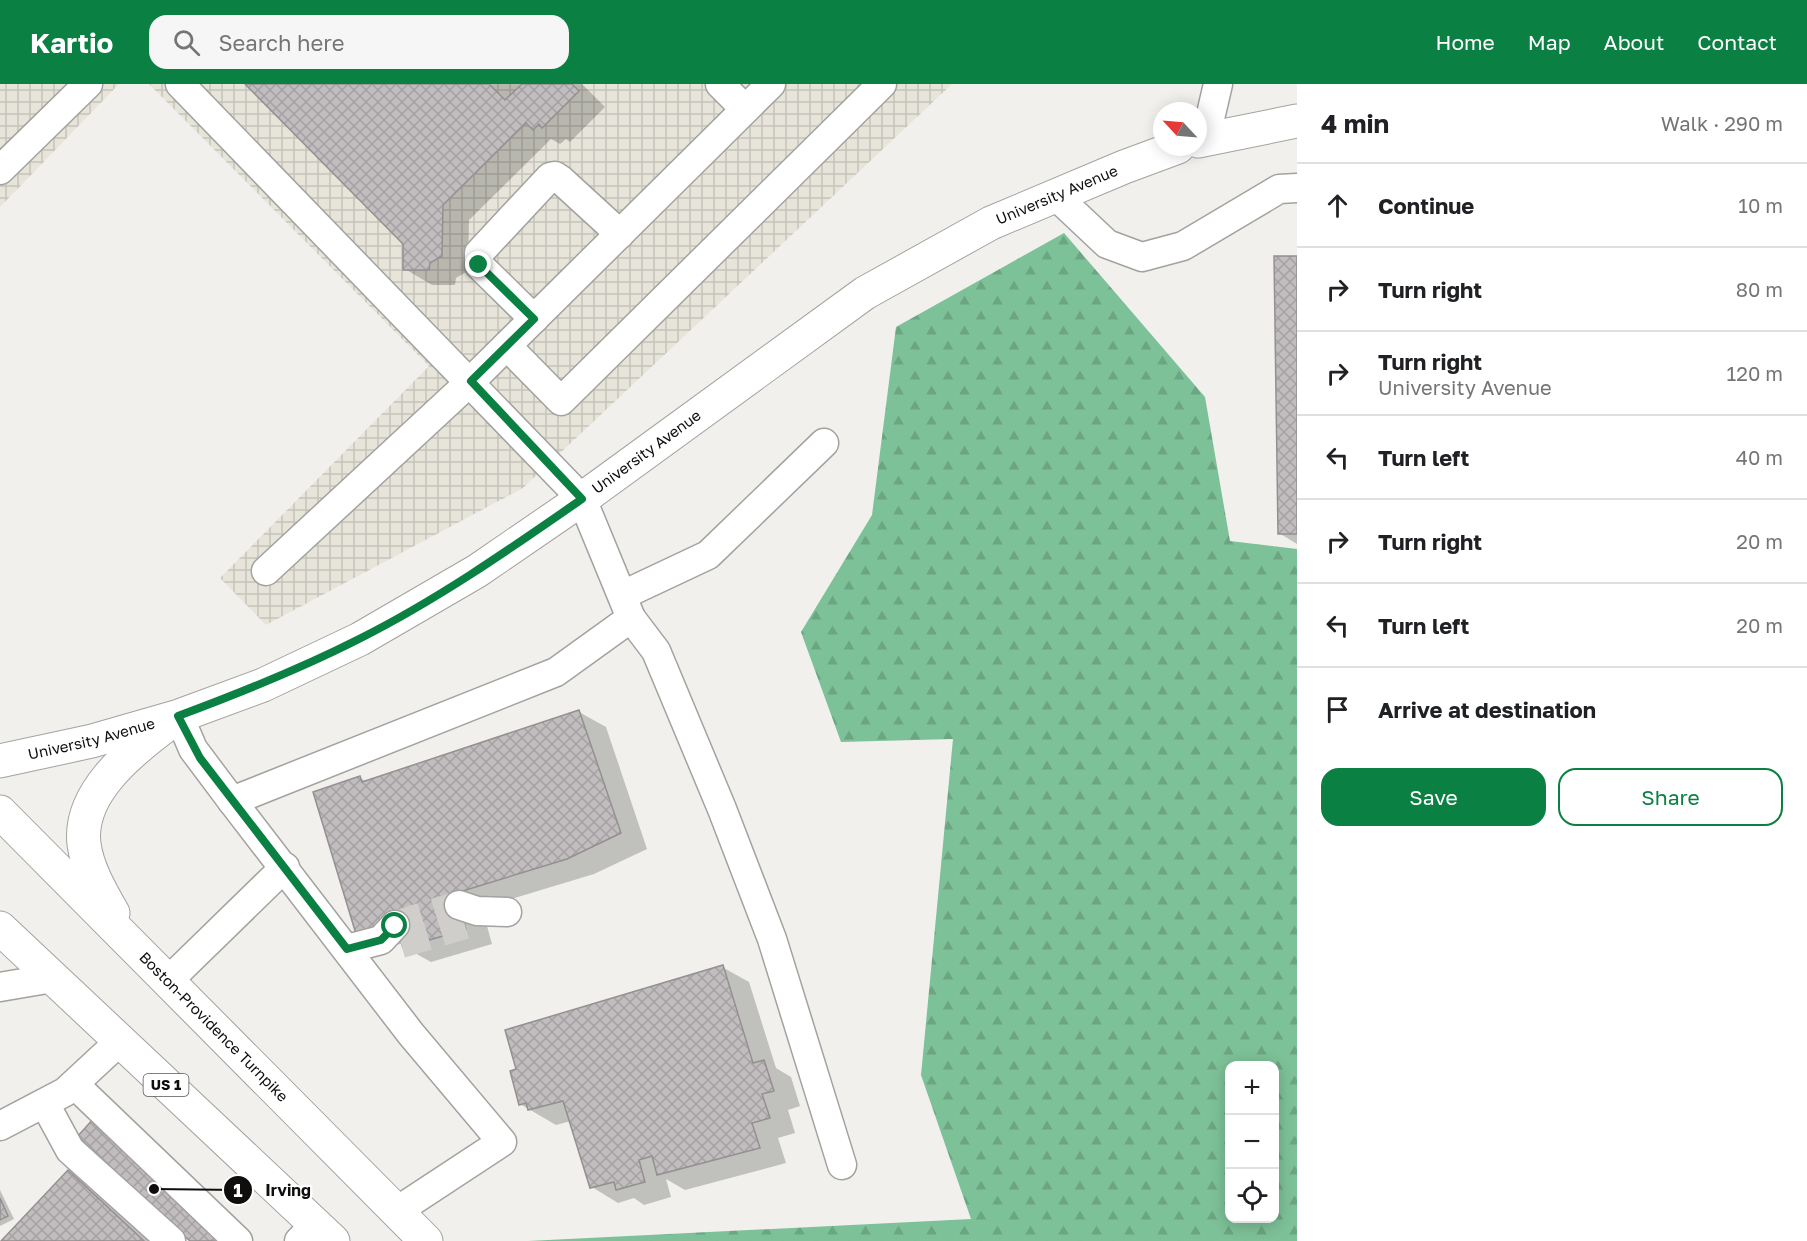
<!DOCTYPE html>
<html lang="en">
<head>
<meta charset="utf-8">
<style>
  body { margin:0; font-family:"Golos Text",sans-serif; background:#f6f6f6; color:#202124 }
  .controls { position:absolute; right:18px; bottom:18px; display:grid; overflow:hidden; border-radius:12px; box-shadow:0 3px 15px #0003 }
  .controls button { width:54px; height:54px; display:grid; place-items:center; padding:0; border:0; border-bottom:2px solid #e0e0e0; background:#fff; color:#202124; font:30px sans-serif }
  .compass { position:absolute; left:1153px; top:18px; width:54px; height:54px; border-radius:50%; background:#fff; box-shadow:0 3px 15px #0003; rotate:296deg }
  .stop { position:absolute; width:18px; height:18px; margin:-14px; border:4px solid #0b8043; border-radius:50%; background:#fff }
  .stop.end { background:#0b8043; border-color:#fff; box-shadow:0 2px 6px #0008 }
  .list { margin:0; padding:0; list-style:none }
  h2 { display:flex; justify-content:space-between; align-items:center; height:78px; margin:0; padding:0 24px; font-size:26px }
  h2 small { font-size:20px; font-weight:400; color:#757577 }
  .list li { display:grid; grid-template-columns:39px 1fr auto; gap:18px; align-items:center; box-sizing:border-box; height:84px; padding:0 24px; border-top:2px solid #e0e0e0 }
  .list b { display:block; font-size:22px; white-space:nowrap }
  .list p { margin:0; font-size:20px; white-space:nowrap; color:#757577 }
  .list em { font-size:20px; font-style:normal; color:#757577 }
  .actions { display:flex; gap:12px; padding:18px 24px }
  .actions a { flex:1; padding:14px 0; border:2px solid #0b8043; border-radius:18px; text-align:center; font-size:21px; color:#0b8043 }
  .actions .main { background:#0b8043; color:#fff }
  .icon { flex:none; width:33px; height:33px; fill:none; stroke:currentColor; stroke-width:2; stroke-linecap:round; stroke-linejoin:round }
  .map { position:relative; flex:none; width:1297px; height:1157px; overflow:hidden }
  header { display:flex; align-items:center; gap:36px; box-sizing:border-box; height:84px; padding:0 30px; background:#0b8043; color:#fff }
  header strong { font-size:28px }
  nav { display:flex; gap:33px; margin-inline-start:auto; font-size:21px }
  .search { width:420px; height:54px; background:#f6f6f6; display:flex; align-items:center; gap:15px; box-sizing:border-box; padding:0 21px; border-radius:18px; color:#757577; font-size:22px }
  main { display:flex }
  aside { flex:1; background:#fff }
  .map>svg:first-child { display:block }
  .industrial { fill:url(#industrial-grid) }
  .forest { fill:url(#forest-firs); fill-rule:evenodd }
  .shadow { fill:#0003 }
  .building { fill:url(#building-cross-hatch); stroke:#949091; stroke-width:1.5 }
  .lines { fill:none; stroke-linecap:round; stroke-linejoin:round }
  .minor-tunnel { stroke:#cfcecb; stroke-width:28; stroke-dasharray:28 14; stroke-linecap:butt }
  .minor-casing { stroke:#a3a29f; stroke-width:31 }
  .major-casing { stroke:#a3a29f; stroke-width:35 }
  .minor { stroke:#fff; stroke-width:28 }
  .major { stroke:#fff; stroke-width:33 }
  .route { stroke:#0b8043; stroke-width:8 }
  .labels { text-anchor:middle; stroke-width:4.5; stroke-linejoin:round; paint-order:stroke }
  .shield { fill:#fff; stroke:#575656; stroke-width:1.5 }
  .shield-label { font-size:14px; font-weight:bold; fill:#0f0e0d }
  .street-label { font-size:15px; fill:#0f0e0d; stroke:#fff }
  .leader { fill:none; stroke:#0f0e0d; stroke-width:2 }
  .callout-dot { fill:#0f0e0d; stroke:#fff; stroke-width:2 }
  .mark-label { font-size:18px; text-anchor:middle; font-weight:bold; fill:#fff }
  .callout-label { font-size:16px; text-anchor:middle; font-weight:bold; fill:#0f0e0d; stroke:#fff; stroke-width:4.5; stroke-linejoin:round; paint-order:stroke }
</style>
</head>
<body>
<header>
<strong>Kartio</strong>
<div class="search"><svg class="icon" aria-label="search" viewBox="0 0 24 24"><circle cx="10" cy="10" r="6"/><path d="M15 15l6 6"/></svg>Search here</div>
<nav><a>Home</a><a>Map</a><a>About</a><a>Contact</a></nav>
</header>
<main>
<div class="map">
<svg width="1297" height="1157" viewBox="0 0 1297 1157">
  <defs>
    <pattern id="industrial-grid" width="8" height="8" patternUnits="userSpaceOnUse" patternTransform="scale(1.5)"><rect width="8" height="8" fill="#e7e5da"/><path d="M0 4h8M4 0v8" fill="none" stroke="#c5c3ba"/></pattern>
    <pattern id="forest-firs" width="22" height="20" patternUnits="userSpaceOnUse" patternTransform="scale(1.5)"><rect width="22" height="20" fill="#7dc198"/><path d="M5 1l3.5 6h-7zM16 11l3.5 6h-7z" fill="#6ba582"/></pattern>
    <pattern id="building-cross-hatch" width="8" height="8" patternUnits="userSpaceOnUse" patternTransform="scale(1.5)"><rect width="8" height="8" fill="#c1bdbe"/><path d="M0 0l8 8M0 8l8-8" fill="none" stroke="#a5a1a2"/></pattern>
  </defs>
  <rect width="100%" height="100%" fill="#f1f0ed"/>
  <!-- industrial -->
  <g class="industrial">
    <path d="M0,0H119L0,123Z"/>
    <path d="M149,0H952L523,404L266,541L220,494L429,282Z"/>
  </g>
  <!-- forest -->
  <path class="forest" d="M1064,149L1205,313L1230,457L1297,465V1157H528L971,1135L921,991L953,655L841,658L801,548L872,431L896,243ZM1230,982H1274V1134H1230Z"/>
  <!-- shadow -->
  <g class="shadow">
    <path d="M247,0H582L605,23L570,58L566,55L560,60L551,55L469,136L468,187L456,194L455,201H432L405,185V160Z"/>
    <path d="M1276,174H1297V460L1279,449Z"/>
    <path d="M579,628L606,643L647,765L594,790L482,824L492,860L431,878L404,863L403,859L384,865L360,694L367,698Z"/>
    <path d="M722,883L749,898L776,984L791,993L800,1022L788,1026L795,1049L778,1054L786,1079L685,1106L666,1095L671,1113L644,1121L634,1114L618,1119L592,1103L571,1037L556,1041L520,1020Z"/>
    <path d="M68,1088L95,1103L152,1157H4Z"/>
    <path d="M0,1106L14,1135L0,1142Z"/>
  </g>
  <!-- building -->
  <g class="building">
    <path d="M245,0H489L505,16L522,0H572L579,7L542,44L539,40L533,46L526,39L443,121L442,172L430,179L429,186H403V160Z"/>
    <path d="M1274,172H1297V450H1278Z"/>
    <path d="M579,626L621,749L567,775L456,809L466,845L403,864L395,839L356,850L313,708L360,692L362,698Z"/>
    <path d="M723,881L753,979L764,976L774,1007L762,1010L770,1034L752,1039L760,1064L657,1091L652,1072L639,1076L645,1098L616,1106L614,1098L590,1104L563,1017L528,1026L526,1019L519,1021L510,987L516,985L505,946Z"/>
    <path d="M95,1033L231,1157H190L77,1053Z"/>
    <path d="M68,1086L144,1157H1Z"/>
    <path d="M0,1114L8,1132L0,1136Z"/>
  </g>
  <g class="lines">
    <!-- minor-tunnel -->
    <g class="minor-tunnel">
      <path d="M395,841L459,821"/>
      <path d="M401,860L465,841"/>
    </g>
    <!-- minor casing -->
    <g class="minor-casing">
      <g id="minor">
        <path d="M180,0L582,415L631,534L556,588L232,717"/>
        <path d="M720,0L745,25"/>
        <path d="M1205,56L1218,0"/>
        <path d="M0,86L88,0"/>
        <path d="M1056,112L1107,160L1142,173L1183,162L1279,105L1297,104"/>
        <path d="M534,235L479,181V169L550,93L555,92L561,96L620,150"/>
        <path d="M507,262L561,317L882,0"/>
        <path d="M266,487L471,297L771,0"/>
        <path d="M623,511L708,471L824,359"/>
        <path d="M631,534L656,567L722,725L772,855L842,1081"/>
        <path d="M179,632L193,665L232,717L411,950L502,1058L397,1127"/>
        <path d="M459,821L477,827L507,828"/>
        <path d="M347,865L381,856L395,841"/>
        <path d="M168,897L285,783"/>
        <path d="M0,903L53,894"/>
        <path d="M75,1001L238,1157"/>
        <path d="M45,1020L70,1066L171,1157"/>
        <path d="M0,1042L65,1008L120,957"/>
        <path d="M299,1157L315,1140"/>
      </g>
    </g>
    <!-- major casing -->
    <g class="major-casing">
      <g id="major">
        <path d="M1198,57L1297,37"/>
        <path id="s1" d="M0,677L92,657L179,632L263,601L360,555L477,487L582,415L865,209L991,139L1124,83L1178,63"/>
        <path id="s2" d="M0,728L426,1157"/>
        <path d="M113,829C101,808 87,784 84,760C78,710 129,669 165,642"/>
        <path d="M0,844L333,1157"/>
      </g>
    </g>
    <!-- minor -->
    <use href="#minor" class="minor"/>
    <!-- major -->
    <use href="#major" class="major"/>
  </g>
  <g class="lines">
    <!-- route -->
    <path class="route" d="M395,842L381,856L347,865L200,674L178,632C240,609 300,585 359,555C437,516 510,465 582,415L471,297L534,235L479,181"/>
  </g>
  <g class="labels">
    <!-- shield labels -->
    <rect class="shield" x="143.5" y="990" width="45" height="22" rx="4.5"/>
    <g class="shield-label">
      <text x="166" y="1006">US 1</text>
    </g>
    <!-- street labels -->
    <g class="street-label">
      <text dy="5" stroke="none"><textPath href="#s1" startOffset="1210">University Avenue</textPath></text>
      <text dy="5" stroke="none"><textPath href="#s1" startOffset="724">University Avenue</textPath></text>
      <text dy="5" stroke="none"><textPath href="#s1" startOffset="94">University Avenue</textPath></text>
      <text dy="5" stroke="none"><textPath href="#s2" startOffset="303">Boston-Providence Turnpike</textPath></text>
    </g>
  </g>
  <!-- callouts -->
  <path class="leader" d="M154 1105L238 1106"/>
  <g class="callout-dot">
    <circle cx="154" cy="1105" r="6"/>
    <circle cx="238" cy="1106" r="15"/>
  </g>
  <g class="mark-label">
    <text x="238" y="1113">1</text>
  </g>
  <g class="callout-label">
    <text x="288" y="1112">Irving</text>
  </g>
</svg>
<div class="controls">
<button>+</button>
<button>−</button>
<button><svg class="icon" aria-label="locate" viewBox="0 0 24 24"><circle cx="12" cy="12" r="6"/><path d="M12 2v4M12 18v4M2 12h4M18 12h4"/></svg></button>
</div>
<svg class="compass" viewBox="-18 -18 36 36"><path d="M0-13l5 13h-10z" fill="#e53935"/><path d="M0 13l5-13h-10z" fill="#757577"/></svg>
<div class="stop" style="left:395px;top:842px"></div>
<div class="stop end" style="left:479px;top:181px"></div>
</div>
<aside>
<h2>4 min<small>Walk · 290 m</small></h2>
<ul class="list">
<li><svg class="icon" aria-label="ahead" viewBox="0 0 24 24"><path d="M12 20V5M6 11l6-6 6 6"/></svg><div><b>Continue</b></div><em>10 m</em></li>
<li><svg class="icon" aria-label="right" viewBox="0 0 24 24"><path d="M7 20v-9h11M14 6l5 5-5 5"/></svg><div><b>Turn right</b></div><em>80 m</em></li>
<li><svg class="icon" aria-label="right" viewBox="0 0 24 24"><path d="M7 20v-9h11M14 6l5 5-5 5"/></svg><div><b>Turn right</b><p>University Avenue</p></div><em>120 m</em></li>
<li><svg class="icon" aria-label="left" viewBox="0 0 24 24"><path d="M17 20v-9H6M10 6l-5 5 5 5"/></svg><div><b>Turn left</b></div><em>40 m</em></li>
<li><svg class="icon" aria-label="right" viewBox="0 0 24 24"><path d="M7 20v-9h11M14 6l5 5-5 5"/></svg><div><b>Turn right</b></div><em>20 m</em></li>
<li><svg class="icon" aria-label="left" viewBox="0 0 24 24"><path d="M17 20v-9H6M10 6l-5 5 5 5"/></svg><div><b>Turn left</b></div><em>20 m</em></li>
<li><svg class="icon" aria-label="arrive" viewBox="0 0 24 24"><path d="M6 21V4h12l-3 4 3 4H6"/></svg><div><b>Arrive at destination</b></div></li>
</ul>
<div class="actions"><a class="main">Save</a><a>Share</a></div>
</aside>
</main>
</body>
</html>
